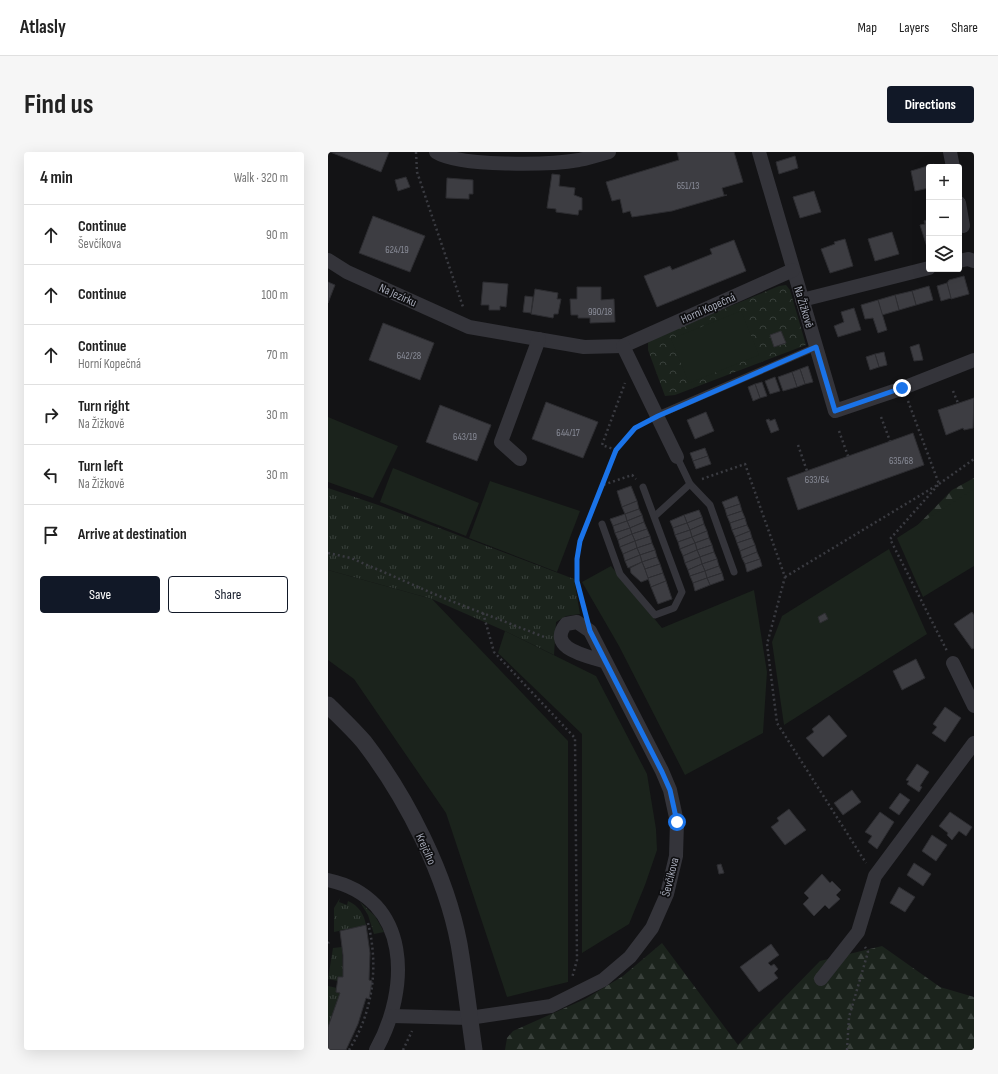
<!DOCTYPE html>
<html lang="en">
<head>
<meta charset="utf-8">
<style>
  body { margin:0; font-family:"Sofia Sans Condensed",sans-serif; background:#f6f6f6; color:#222 }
  .controls { position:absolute; right:12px; top:12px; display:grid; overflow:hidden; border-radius:4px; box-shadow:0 4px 16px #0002 }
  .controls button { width:36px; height:36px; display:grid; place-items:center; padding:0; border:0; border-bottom:1px solid #e0e0e0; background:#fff; color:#222; font:20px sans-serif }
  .stop { position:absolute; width:12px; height:12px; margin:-9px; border:3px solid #1a73e8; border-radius:50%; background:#fff }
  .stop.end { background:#1a73e8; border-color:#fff; box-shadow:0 1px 4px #0008 }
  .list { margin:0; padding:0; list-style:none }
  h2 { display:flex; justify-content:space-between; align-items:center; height:52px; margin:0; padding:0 16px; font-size:17px }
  h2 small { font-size:13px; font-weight:400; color:#767676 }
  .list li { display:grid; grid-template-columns:26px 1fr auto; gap:12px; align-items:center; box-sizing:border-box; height:60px; padding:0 16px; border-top:1px solid #e0e0e0 }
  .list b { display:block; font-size:15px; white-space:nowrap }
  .list p { margin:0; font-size:13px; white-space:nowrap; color:#767676 }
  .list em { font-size:13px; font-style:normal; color:#767676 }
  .actions { display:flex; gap:8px; padding:12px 16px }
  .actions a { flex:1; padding:9px 0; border:1px solid #111827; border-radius:4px; text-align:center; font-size:14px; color:#111827 }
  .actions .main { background:#111827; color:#fff }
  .icon { flex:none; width:22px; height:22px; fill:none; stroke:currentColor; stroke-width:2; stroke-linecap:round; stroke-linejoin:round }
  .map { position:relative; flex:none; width:646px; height:898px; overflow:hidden; border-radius:4px }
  header { display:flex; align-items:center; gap:24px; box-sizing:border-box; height:56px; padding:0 20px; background:#fff; border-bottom:1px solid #e0e0e0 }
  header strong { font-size:19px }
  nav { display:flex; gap:22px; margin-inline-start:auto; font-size:14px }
  .intro { display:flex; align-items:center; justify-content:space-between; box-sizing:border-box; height:96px; padding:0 24px }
  h1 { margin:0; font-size:28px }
  .button { padding:10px 18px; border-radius:4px; background:#111827; color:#fff; font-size:14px; font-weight:700 }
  main { display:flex; gap:24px; padding:0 24px }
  aside { flex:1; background:#fff; border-radius:4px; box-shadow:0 4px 16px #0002 }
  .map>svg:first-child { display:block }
  .grass { fill:url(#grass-tufts) }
  .forest { fill:url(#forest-firs) }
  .park { fill:url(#park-crowns) }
  .garden { fill:#1b231c }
  .building { fill:#3d3d42; stroke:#2d2d31 }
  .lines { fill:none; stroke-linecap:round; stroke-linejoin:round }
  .path { stroke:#3a3b41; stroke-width:2.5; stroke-dasharray:2 3; stroke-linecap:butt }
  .service { stroke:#34343a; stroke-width:7 }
  .minor { stroke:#34343a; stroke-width:14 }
  .tertiary { stroke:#34343a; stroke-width:17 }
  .route { stroke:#1a73e8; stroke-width:5 }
  .labels { text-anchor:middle; stroke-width:3.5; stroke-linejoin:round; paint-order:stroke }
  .number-label { font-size:10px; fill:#8a8d99 }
  .street-label { font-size:12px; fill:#a4a8b6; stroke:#0e0e10 }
</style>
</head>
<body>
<header>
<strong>Atlasly</strong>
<nav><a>Map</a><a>Layers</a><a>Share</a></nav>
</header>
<div class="intro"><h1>Find us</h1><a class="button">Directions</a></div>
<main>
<aside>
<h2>4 min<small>Walk · 320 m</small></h2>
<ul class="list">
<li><svg class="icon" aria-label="ahead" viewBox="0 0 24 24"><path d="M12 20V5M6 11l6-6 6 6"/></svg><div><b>Continue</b><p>Ševčíkova</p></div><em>90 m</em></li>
<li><svg class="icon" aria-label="ahead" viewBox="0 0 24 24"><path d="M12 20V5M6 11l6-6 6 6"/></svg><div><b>Continue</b></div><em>100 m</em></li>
<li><svg class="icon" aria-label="ahead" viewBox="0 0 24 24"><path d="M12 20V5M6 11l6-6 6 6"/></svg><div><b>Continue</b><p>Horní Kopečná</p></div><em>70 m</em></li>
<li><svg class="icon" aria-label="right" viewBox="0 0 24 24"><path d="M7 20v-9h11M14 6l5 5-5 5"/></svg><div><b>Turn right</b><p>Na Žižkově</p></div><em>30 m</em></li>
<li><svg class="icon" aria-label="left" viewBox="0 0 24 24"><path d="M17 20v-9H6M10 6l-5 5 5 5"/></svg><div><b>Turn left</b><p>Na Žižkově</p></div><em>30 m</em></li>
<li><svg class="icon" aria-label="arrive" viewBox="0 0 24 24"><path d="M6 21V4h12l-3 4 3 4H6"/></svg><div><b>Arrive at destination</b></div></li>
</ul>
<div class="actions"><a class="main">Save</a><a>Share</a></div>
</aside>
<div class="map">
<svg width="646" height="898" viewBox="0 0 646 898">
  <defs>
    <pattern id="grass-tufts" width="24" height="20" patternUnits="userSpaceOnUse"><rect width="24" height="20" fill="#1b231c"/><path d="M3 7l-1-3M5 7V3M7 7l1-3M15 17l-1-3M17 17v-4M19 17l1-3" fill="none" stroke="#39403b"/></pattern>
    <pattern id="forest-firs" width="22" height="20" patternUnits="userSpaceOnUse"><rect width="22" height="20" fill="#1b231c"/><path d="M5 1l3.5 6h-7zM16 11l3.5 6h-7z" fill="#39403b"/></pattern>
    <pattern id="park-crowns" width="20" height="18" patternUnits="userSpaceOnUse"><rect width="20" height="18" fill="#1b231c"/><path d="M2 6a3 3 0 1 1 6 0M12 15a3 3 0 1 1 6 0" fill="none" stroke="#39403b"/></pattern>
  </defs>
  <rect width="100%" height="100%" fill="#131315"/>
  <!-- grass -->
  <g class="grass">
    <path d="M0,336L53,354L246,427L252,462L238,464L228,470L226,503L177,479L104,447L0,418Z"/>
    <path d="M12,746L11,750L19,753L20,749C31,754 36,762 38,773L6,780V756Z"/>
    <path d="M32,750L47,764L56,780L46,782L40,763Z"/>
    <path d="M14,795L15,825H10V829L0,827L5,796Z"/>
    <path d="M0,834L9,836L8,840L12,841L0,875Z"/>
  </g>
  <!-- forest -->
  <g class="forest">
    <path d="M646,326V340L577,386L624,338Z"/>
    <path d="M334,791L410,893L492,809L554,794L612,835L646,845V898H177L179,886L185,879L257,847L295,824Z"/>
  </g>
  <!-- park -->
  <path class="park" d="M458,133L462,138L478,193L347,243L337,244L320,198V191L323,187L451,134Z"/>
  <!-- garden -->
  <g class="garden">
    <path d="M413,159L431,203L361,231L343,187Z"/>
    <path d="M0,265L70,294L45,346L0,330Z"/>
    <path d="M65,316L151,351L138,384L52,350Z"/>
    <path d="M162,329L252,359L229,420L141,386Z"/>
    <path d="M646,337V414L595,445L569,386Z"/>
    <path d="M561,397L599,482L456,573L444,490L454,464Z"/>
    <path d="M283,414L334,476L426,438L439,520L435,581L357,623L291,494L254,430Z"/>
    <path d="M0,418L104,447L240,589V830L179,845L118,661L26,527L0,508Z"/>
    <path d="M177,479L268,524L319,622L328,677L329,698L317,733L301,772L254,801V582L170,501Z"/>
  </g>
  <!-- building -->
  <g class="building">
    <path d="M2,0H61L53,20Z"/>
    <path d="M349,0H406L415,30L394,36L396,43H399L344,59L304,65L302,59L295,61L292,47L284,49L278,30L351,8Z"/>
    <path d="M467,4L470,16L451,22L448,10Z"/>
    <path d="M606,12V15H601V36L587,39L583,19Z"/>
    <path d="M224,22L232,23L231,34L247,36L246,43L254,46V58H251L250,63L228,60V57L219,56Z"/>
    <path d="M78,25L82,35L70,39L67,28Z"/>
    <path d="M119,26L145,28V42H141V47L118,46Z"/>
    <path d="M486,39L493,60L472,66L465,45Z"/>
    <path d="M45,64L97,84L82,120L31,101Z"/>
    <path d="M601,67V94L599,95L592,73L597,72L596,69Z"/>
    <path d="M564,80L571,102L547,109L540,87Z"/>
    <path d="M517,87L525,114L502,121L493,97L507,92L506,90Z"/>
    <path d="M406,88L418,119L329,155L316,124L342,114L344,118L384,102L382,97Z"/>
    <path d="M636,124L641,142L623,147L619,131L621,128Z"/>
    <path d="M0,130L7,133L0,151Z"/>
    <path d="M155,130L180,132L178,155L172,154V158H161V153H153Z"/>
    <path d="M619,131L623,146L613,149L609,134Z"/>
    <path d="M601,134L605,148L588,153L584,139Z"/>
    <path d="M249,135H273V148L286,147L287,170L262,171V166H250V163H243L242,147H249Z"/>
    <path d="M207,137L230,141L229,147H233L230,162H226L225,166L203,162Z"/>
    <path d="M584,139L588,153L571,158L567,143Z"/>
    <path d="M567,143L571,158L554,163L550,148Z"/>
    <path d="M197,144L205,145L203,161L195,160Z"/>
    <path d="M550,148L559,178L550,181L545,166L537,167L533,153Z"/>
    <path d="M526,156L533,178L510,185L506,174L516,170L513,160Z"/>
    <path d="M55,171L106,191L92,228L41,208Z"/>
    <path d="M453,179L458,191L446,195L442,183Z"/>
    <path d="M591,192L595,208L586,209L582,195Z"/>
    <path d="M556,200L559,213L551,215L547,202Z"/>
    <path d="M547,202L551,215L542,218L538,205Z"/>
    <path d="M480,214L485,230L477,232L472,217Z"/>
    <path d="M472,217L477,232L469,235L464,220Z"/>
    <path d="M464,220L469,235L455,239L450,225Z"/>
    <path d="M447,225L452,239L442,242L437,229Z"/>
    <path d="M434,230L439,244L432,246L427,232Z"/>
    <path d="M427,232L432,246L425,249L420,235Z"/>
    <path d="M646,246L645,276L636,278L635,276L618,283L610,258Z"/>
    <path d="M218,250L270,270L255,306L204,287Z"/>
    <path d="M112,253L163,273L149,309L98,290Z"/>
    <path d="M378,260L386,279L367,287L359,268Z"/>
    <path d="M441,267L442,269L447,267L451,278L443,281L438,268Z"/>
    <path d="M585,281L596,313L470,358L459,326Z"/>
    <path d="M377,296L380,304L365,309L362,301Z"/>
    <path d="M380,304L383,312L368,317L365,309Z"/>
    <path d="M303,334L309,349L294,355L289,339Z"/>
    <path d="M409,344L412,352L397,357L394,350Z"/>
    <path d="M309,349L311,357L297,362L294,355Z"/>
    <path d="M412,352L414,359L399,364L397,357Z"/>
    <path d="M311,357L314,363L299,369L297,362Z"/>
    <path d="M371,358L374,365L359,371L356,363Z"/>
    <path d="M414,359L417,366L402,371L399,364Z"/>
    <path d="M297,362L299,369L285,374L282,367Z"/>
    <path d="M314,363L316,370L302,376L299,369Z"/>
    <path d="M356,363L359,371L345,376L342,369Z"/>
    <path d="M374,365L376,372L362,378L359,371Z"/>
    <path d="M417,366L419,373L404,378L402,371Z"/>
    <path d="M299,369L302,376L287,381L285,374Z"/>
    <path d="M316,370L319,377L304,382L302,376Z"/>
    <path d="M359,371L362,378L347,383L345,376Z"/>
    <path d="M376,372L379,379L364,385L362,378Z"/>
    <path d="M419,373L422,379L407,385L404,378Z"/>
    <path d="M302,376L304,382L290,388L287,381Z"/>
    <path d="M319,377L322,384L307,389L304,382Z"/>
    <path d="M362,378L364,385L350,390L347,383Z"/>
    <path d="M379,379L381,386L367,391L364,385Z"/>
    <path d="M422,379L424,386L409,391L407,385Z"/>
    <path d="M304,382L307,389L292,395L290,388Z"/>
    <path d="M322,384L324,391L309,396L307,389Z"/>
    <path d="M364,385L367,391L352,397L350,390Z"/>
    <path d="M381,386L384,393L369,398L367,391Z"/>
    <path d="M424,386L427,393L412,399L409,391Z"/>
    <path d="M307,389L309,396L295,402L292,395Z"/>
    <path d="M324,391L327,398L312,403L309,396Z"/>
    <path d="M367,391L369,398L355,404L352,397Z"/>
    <path d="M384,393L386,400L372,405L369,398Z"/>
    <path d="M427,393L429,400L414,406L412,399Z"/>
    <path d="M309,396L312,403L297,409L295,402Z"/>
    <path d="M327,398L329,405L314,410L312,403Z"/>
    <path d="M369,398L372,405L357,411L355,404Z"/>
    <path d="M386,400L389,407L374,412L372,405Z"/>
    <path d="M429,400L432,407L417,412L414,406Z"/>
    <path d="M312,403L314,410L300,416L297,409Z"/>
    <path d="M329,405L332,412L317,417L314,410Z"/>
    <path d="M372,405L374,412L360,418L357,411Z"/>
    <path d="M389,407L391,414L377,419L374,412Z"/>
    <path d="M432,407L434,414L419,420L417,412Z"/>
    <path d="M314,410L321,427L313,430L303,421L302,416Z"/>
    <path d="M332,412L335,421L320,426L317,417Z"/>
    <path d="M374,412L377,419L362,424L360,418Z"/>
    <path d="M391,414L394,421L379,426L377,419Z"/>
    <path d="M377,419L379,426L365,431L362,424Z"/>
    <path d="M335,421L338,429L323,435L320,426Z"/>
    <path d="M394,421L396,428L382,433L379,426Z"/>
    <path d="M379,426L382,433L367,439L365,431Z"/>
    <path d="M338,429L344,447L330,452L323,435Z"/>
    <path d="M644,460L646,463V496L644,497L626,472Z"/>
    <path d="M497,461L500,467L492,471L490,465Z"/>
    <path d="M588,507L597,526L574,538L565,519Z"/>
    <path d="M617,555L633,566L617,590L604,581L609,575L605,572Z"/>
    <path d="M501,563L519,584L495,605L478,586L486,580L484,577Z"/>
    <path d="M589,612L601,620L592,634L594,635L591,640L579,632L581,629L578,628Z"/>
    <path d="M524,638L533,650L515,663L506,651Z"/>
    <path d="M572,641L582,648L571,663L561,656Z"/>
    <path d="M461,657L478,678L457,693L443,675L451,669L449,666Z"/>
    <path d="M552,660L566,670L549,697L540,690L544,684L537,680Z"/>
    <path d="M622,660L644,675L638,684L631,679L624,688L619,683L620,681L611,674Z"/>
    <path d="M604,683L619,693L608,709L594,699Z"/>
    <path d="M586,711L603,722L595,734L579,723Z"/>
    <path d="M393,712L396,721L391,722L389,713Z"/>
    <path d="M494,722L502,731L504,729L513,738L508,743L512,747L501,757L497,753L486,764L475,752L481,746L476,741Z"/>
    <path d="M571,735L587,745L577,760L562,751Z"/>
    <path d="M38,773L42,801L41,828L44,829L41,847L38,846L30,872L18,898H0V875L12,841L8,840L10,825H15V803L12,779Z"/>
    <path d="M443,792L451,803L440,811L443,814L446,812L450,817L446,821L450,826L431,840L412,815Z"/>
  </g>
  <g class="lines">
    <!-- path -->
    <g class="path">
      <path d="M88,0L89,20L135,155"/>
      <path d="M625,239L630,251"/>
      <path d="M580,249L611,332L562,387L619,499"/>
      <path d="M553,265L562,289"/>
      <path d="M511,279L520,304"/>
      <path d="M470,293L479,319"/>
      <path d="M288,298L274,293L297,231"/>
      <path d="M374,327L417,312L457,425L439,492L449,571L538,711"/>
      <path d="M275,333C284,309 292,283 316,271"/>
      <path d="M0,401L23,406L118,447L219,486"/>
      <path d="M457,425L611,332L646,307"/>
      <path d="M256,457C254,448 250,437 249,427C247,392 262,365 275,333L304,323L308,327"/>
      <path d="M155,461L166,500L247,586L249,808L244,826"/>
      <path d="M0,791L1,790"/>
      <path d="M21,898C45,860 51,815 40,771"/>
      <path d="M75,898L84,879"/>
      <path d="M519,898L521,865L540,800L537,795"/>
    </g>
    <!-- service -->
    <g class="service">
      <path d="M330,263L488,195"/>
      <path d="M349,305L362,332L382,353L406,420"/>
      <path d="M327,364L362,332"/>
      <path d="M274,372L292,422L327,463L346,456L354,440L315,335"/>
    </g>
    <!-- minor -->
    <g class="minor">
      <path d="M108,0C132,15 222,13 251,8C261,6 271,3 281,0"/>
      <path d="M431,0L507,259L575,236L646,208"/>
      <path d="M622,0L625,15"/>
      <path d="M631,51L635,74"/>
      <path d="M0,108L19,120L141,175L256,195L295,194L465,118"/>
      <path d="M631,109L640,107L646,109"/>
      <path d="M474,148L601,116"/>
      <path d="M295,194L349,305"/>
      <path d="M192,307L173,290L211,187"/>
      <path d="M625,511L646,554"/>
      <path d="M0,728C84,746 82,837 48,898"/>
      <path d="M493,827L530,780L547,724L646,591"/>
      <path d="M64,864L141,866L223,854L275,828L302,805L324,776L339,742L348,704L349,670L342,638L334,619L262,479L249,470L238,472C218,497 260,504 278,510"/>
    </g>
    <!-- tertiary -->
    <path class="tertiary" d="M0,553C12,565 25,577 36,590C79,646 118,723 131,792C137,827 141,863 146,898"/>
  </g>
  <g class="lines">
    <!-- route -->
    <path class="route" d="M349,670L342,638L334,620L262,479L249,429V407L252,389L288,298L307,276L330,264L488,195L507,259L574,236"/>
  </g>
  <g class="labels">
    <!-- number labels -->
    <g class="number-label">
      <text x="360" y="37">651/13</text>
      <text x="69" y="101">624/19</text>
      <text x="272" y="163">990/18</text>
      <text x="81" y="207">642/28</text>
      <text x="240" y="284">644/17</text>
      <text x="137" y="288">643/19</text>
      <text x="573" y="312">635/68</text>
      <text x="489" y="331">633/64</text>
    </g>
    <!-- street labels -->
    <g class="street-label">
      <text transform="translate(70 143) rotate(24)" y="4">Na Jezírku</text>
      <text transform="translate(476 155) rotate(73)" y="4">Na Žižkově</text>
      <text transform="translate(380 156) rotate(-24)" y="4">Horní Kopečná</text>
      <text transform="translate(98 697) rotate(66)" y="4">Krejčího</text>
      <text transform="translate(342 725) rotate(-76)" y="4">Ševčíkova</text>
    </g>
  </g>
</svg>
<div class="controls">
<button>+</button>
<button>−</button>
<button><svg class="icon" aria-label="layers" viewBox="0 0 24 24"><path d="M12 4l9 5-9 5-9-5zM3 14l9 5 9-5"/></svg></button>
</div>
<div class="stop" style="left:349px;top:670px"></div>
<div class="stop end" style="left:574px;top:236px"></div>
</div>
</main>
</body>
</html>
